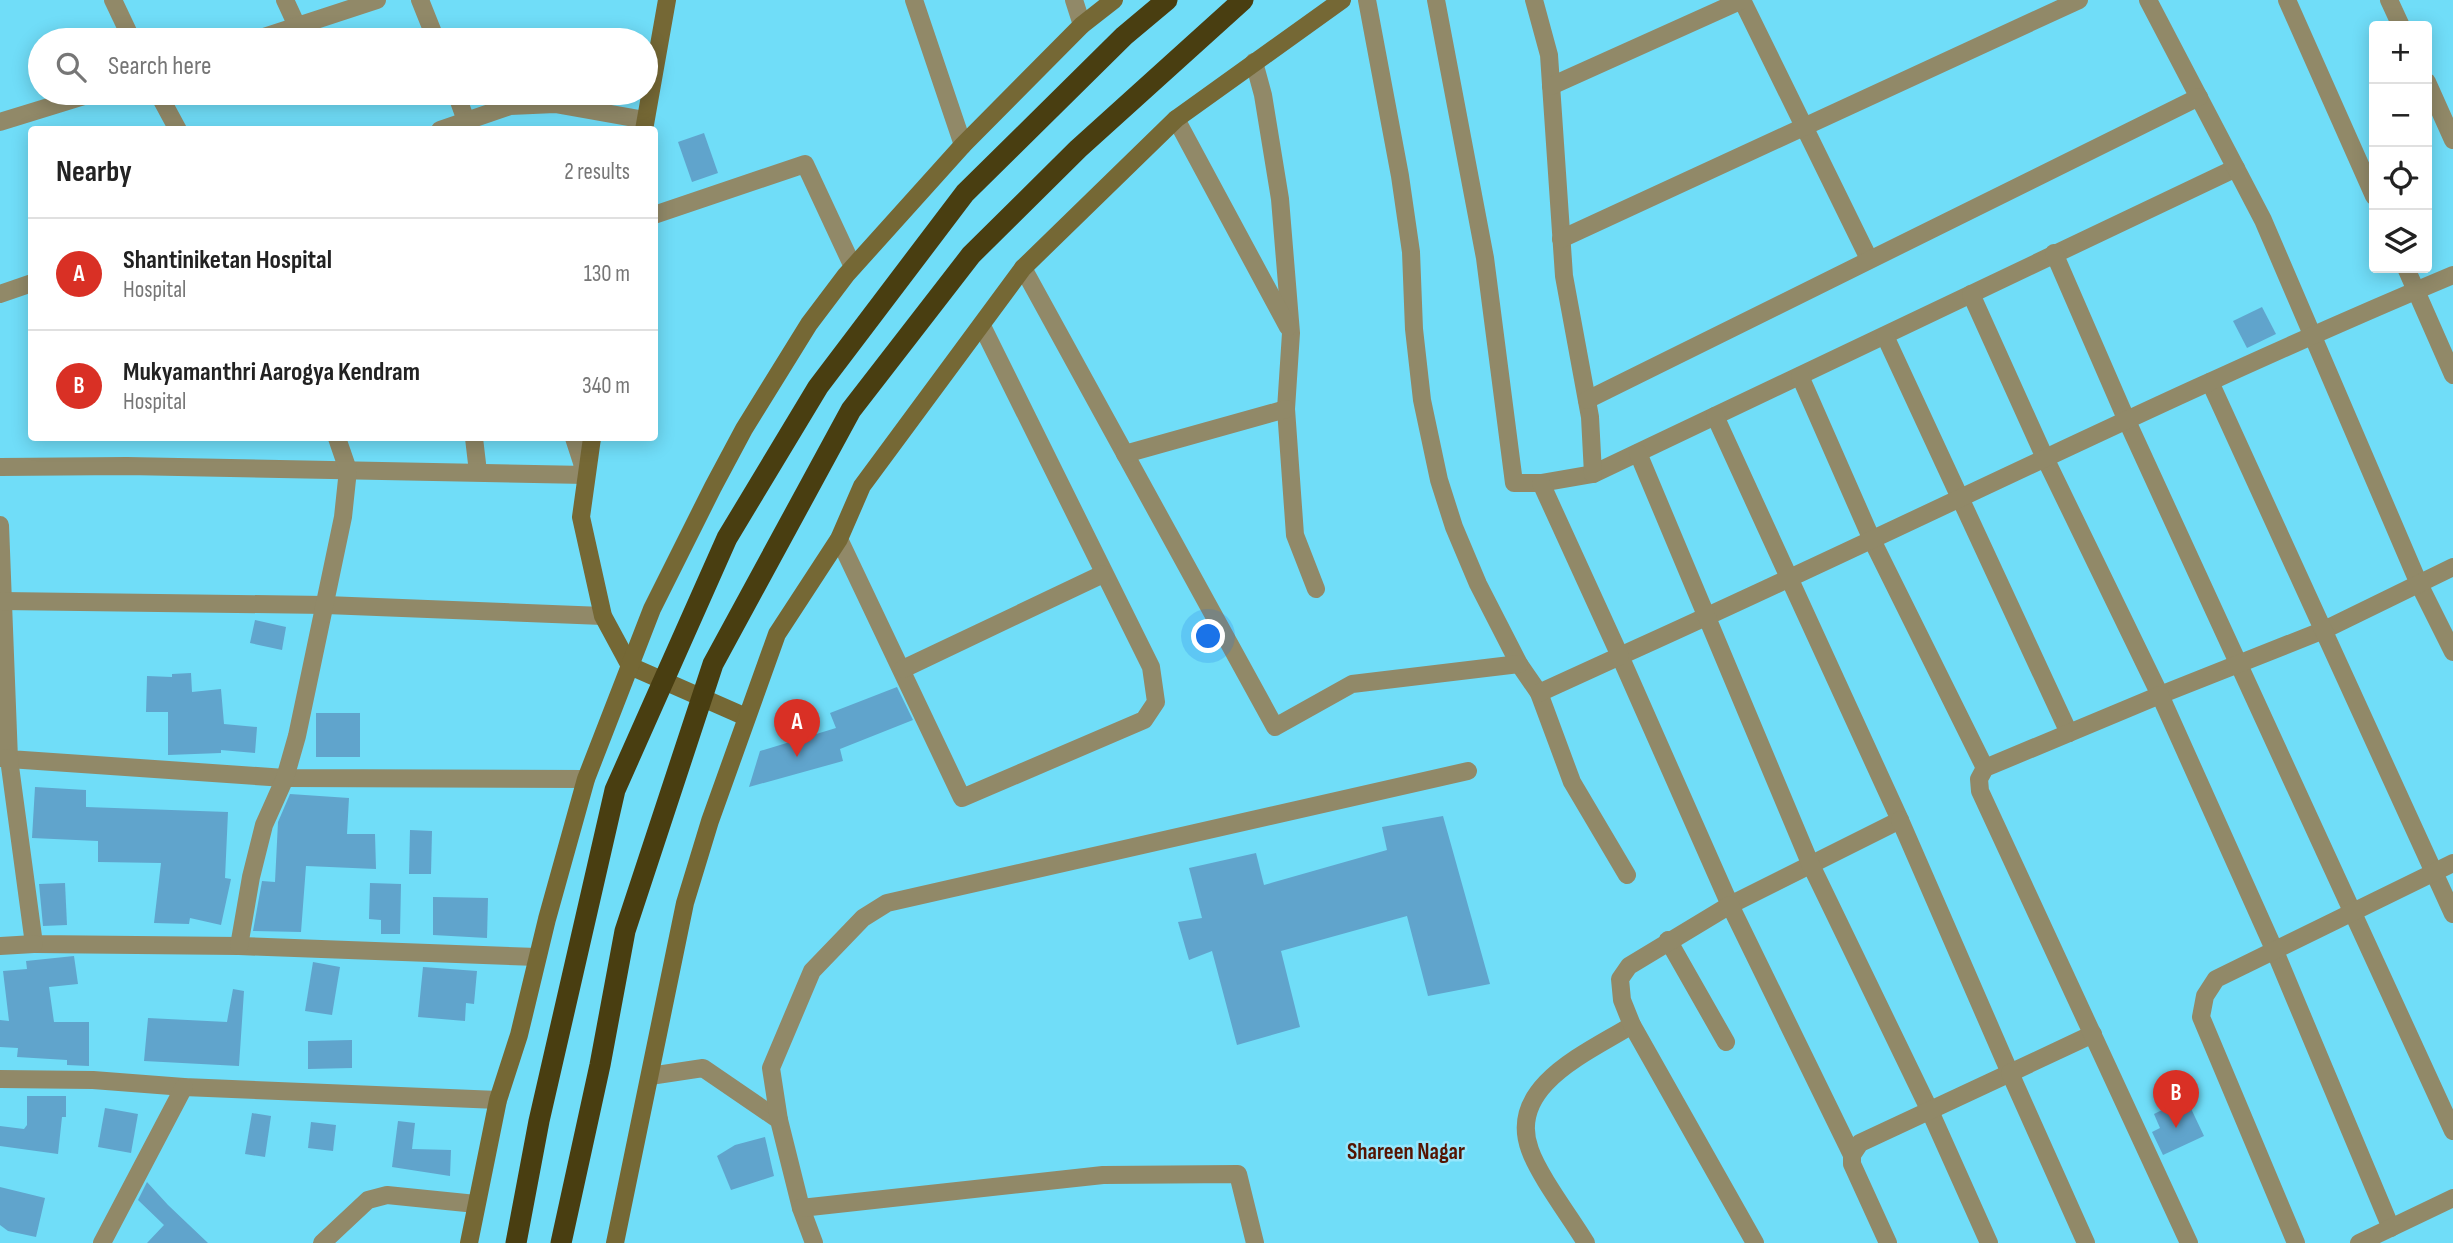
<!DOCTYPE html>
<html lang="en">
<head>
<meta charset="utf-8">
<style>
  body { margin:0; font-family:"Sofia Sans Condensed",sans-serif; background:#f6f6f6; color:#222 }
  .controls { position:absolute; right:21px; top:21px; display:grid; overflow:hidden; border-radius:7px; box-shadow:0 4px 18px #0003 }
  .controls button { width:63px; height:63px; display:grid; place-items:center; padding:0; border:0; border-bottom:2px solid #e0e0e0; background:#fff; color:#222; font:35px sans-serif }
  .you { position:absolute; left:1209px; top:637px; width:24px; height:24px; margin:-18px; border:5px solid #fff; border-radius:50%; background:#1a73e8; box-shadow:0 0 0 10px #1a73e833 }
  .badge { display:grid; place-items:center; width:46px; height:46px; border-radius:50%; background:#d93025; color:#fff; font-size:23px; font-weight:700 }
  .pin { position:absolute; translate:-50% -58px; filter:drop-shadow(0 2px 4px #0008) }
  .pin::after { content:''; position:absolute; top:37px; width:24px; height:21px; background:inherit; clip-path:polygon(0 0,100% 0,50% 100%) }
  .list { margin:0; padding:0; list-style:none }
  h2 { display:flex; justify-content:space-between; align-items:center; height:91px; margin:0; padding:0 28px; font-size:30px }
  h2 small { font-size:23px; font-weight:400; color:#767676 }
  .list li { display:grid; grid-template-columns:46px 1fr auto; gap:21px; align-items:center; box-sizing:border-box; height:112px; padding:0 28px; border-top:2px solid #e0e0e0 }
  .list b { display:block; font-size:26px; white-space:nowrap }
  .list p { margin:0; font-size:23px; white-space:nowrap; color:#767676 }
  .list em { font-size:23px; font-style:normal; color:#767676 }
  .icon { flex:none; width:38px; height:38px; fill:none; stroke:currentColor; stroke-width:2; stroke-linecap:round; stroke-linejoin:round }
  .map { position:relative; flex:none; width:2453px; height:1243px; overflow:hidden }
  .search { position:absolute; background:#fff; box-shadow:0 4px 18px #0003; left:28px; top:28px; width:630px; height:77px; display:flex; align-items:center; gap:18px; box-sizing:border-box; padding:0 24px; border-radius:38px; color:#767676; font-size:26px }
  .panel { position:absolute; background:#fff; box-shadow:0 4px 18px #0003; left:28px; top:126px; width:630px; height:315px; border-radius:7px }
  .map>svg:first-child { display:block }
  .building { fill:#60a4cc }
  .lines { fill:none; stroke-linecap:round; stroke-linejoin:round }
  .street { stroke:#918968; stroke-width:18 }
  .secondary { stroke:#756835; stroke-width:18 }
  .highway { stroke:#493e11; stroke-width:21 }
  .labels { text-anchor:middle; stroke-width:5; stroke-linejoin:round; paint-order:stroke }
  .neighbourhood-label { font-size:23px; font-weight:bold; fill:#551401; stroke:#95e7fd }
</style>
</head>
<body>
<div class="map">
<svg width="2453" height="1243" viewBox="0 0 2453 1243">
  <rect width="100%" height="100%" fill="#70ddf8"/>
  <!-- building -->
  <g class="building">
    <path d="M704,133L718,173L692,182L678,142Z"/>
    <path d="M2262,307L2276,334L2247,348L2233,321Z"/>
    <path d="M255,620L286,627L282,650L250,643Z"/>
    <path d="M191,673L192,692L221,689L224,724L257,727L255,753L221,750V753L168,755V712H146L147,676L172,677V674Z"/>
    <path d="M897,687L913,720L840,749L843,761L749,787L760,751L836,728L830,713Z"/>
    <rect x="316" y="713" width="44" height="44"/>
    <path d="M35,787L86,790V807L228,812L225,878L231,879L221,925L190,918L189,924L154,923L161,863L98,862V841L32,838Z"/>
    <path d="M290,794L349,798L347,834H375L376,869L306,866L301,932L253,931L262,881L275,882L278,822Z"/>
    <path d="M1443,816L1490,984L1428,996L1407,916L1281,951L1300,1027L1237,1045L1212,951L1189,960L1178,922L1202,918L1189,868L1256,853L1264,885L1387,850L1382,827Z"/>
    <path d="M410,830L432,831L431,874H409Z"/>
    <path d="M65,883L67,925L43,926L39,884Z"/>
    <path d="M370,883L401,884L400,934H381V920L369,919Z"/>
    <path d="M433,897L488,898L487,938L433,935Z"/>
    <path d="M74,956L78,984L49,987L54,1022H89V1066L67,1065V1060L17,1057L18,1048L0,1047V1020L9,1021L3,971L27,969L26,961Z"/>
    <path d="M313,962L340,967L332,1015L305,1011Z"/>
    <path d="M423,967L477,971L474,1004L466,1003L465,1021L418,1017Z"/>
    <path d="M233,989L244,991L239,1066L144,1061L148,1018L227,1022Z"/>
    <path d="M352,1040V1068L308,1069V1041Z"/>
    <path d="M27,1096H66V1117H62L58,1154L0,1146V1126L24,1129L27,1125Z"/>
    <path d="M2186,1098L2204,1136L2163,1155L2152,1132L2160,1128L2154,1114Z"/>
    <path d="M105,1108L138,1114L131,1153L98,1147Z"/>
    <path d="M252,1113L271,1116L265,1157L245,1154Z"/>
    <path d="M398,1121L415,1123L412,1149L451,1150L450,1176L392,1167Z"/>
    <path d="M311,1122L336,1125L333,1151L308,1148Z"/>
    <path d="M765,1137L774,1176L731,1190L717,1156L735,1145Z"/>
    <path d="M147,1182L168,1205L208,1243H147L164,1225L138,1200Z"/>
    <path d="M0,1187L45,1198L36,1237L8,1231L0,1225Z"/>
  </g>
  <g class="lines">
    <!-- street -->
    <g class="street">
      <path d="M113,0L132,40"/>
      <path d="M285,0L297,26"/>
      <path d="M420,0L436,40"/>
      <path d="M914,0L963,145"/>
      <path d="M1074,0L1082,25"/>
      <path d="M1367,0L1400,176L1411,252L1414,329L1422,400L1439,480L1454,527L1478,584L1519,664L1539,693L1572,782L1627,875"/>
      <path d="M1436,0L1485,258L1514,483H1541L1593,474L2236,168"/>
      <path d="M1534,0L1549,55L1564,276L1590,417L1593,474"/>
      <path d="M1742,0L1869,259"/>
      <path d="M2148,0L2263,220L2419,584L2453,652"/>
      <path d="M2287,0L2374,196"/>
      <path d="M2389,0L2401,26"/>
      <path d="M255,40L377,0"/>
      <path d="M1254,62L1263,95L1280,199L1291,333L1286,409L1295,535L1316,589"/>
      <path d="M2427,82L2453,140"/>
      <path d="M1551,86L1742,0"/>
      <path d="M158,93L178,130"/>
      <path d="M456,93L469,129"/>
      <path d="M1176,119L1288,327"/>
      <path d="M0,122L94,93"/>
      <path d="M440,130L510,106L555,104L645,120"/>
      <path d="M654,215L805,164L853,267"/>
      <path d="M1561,239L2079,0"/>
      <path d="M2054,253L2127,421L2453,1131"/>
      <path d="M1023,268L1275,727L1352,684L1519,664"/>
      <path d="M2406,268L2453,375"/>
      <path d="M0,294L32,283"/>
      <path d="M1971,294L2045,458L2160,695L2324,630L2453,567"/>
      <path d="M1885,336L2069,733"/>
      <path d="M1800,376L1872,540L1985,768"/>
      <path d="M2210,382L2453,914"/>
      <path d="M1587,400L2199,97"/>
      <path d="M1715,416L1900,820L1730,905L1620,656C1898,531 2171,393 2453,275"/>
      <path d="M474,438L478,472"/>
      <path d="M1638,453L1810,863L1929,1109L1989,1243"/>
      <path d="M1125,454L1286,409"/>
      <path d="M0,467L127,466L586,475L574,438"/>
      <path d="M0,525L9,759L285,778L586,779"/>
      <path d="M839,539L962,798L1144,720L1156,702L1151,667L982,326"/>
      <path d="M2,601L326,605L603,616"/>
      <path d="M903,669L1103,574"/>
      <path d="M1539,693L1620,656L1541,483"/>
      <path d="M0,758L9,759L34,944L239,946L537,957"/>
      <path d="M1668,940L1726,1042"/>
      <path d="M0,946L34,944"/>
      <path d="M239,946L251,877L264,825L285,778L297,736L343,517L348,470L337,438"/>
      <path d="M650,1076L703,1068L779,1120L801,1208L814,1243"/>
      <path d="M0,1079L93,1080L184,1087L498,1100"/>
      <path d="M779,1120L771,1068L812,971L863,918L887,903L1468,771"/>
      <path d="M801,1208L1103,1175L1238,1174L1255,1243"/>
      <path d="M102,1243L184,1087"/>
      <path d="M322,1243L368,1200L387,1195L476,1204"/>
      <path d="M1586,1243C1571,1218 1539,1176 1530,1150C1506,1086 1589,1052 1632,1025"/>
      <path d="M1755,1243L1632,1025L1622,1000L1620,979L1629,966L1730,905L1852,1155"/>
      <path d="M1888,1243L1852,1164V1155L1860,1143L2010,1073L1900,820"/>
      <path d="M2086,1243L2010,1073L2093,1034"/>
      <path d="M2189,1243L1980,791L1979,779L1985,768L2160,695L2274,949L2391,1228"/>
      <path d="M2296,1243L2201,1017L2205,996L2216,979L2453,863"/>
      <path d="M2359,1243L2453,1198"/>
    </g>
    <!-- secondary -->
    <g class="secondary">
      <path d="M644,130L667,0"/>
      <path d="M592,438L581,517L603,616L630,666L746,717"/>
      <path d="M469,1243L498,1100L519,1035L547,919L586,779L652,609L713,487L744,429L809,324L846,275L963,145L1082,25L1114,0"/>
      <path d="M615,1243L685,903L710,821L777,634L839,539L862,486L1023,268L1176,119L1342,0"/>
    </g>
    <!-- highway -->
    <g class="highway">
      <path d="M516,1243L539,1121L615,790L727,538L818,387L965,193L1124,36L1167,0"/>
      <path d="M561,1243L600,1065L625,931L713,664L851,410L971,255L1078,149L1243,0"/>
    </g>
  </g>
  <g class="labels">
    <!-- neighbourhood labels -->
    <g class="neighbourhood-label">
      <text x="1406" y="1159">Shareen Nagar</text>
    </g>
  </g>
</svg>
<div class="controls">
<button>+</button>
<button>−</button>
<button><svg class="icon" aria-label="locate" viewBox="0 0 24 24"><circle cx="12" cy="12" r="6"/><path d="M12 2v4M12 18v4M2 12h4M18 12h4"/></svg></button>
<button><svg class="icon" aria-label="layers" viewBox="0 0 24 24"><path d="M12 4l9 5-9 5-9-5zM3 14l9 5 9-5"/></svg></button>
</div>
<div class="you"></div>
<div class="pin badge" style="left:797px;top:757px">A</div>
<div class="pin badge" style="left:2176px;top:1128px">B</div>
<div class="search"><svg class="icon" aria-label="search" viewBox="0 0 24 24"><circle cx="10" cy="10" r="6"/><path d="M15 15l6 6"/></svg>Search here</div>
<section class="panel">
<h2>Nearby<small>2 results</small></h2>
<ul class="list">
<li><span class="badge">A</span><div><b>Shantiniketan Hospital</b><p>Hospital</p></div><em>130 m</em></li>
<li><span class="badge">B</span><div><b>Mukyamanthri Aarogya Kendram</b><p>Hospital</p></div><em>340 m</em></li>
</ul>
</section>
</div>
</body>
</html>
